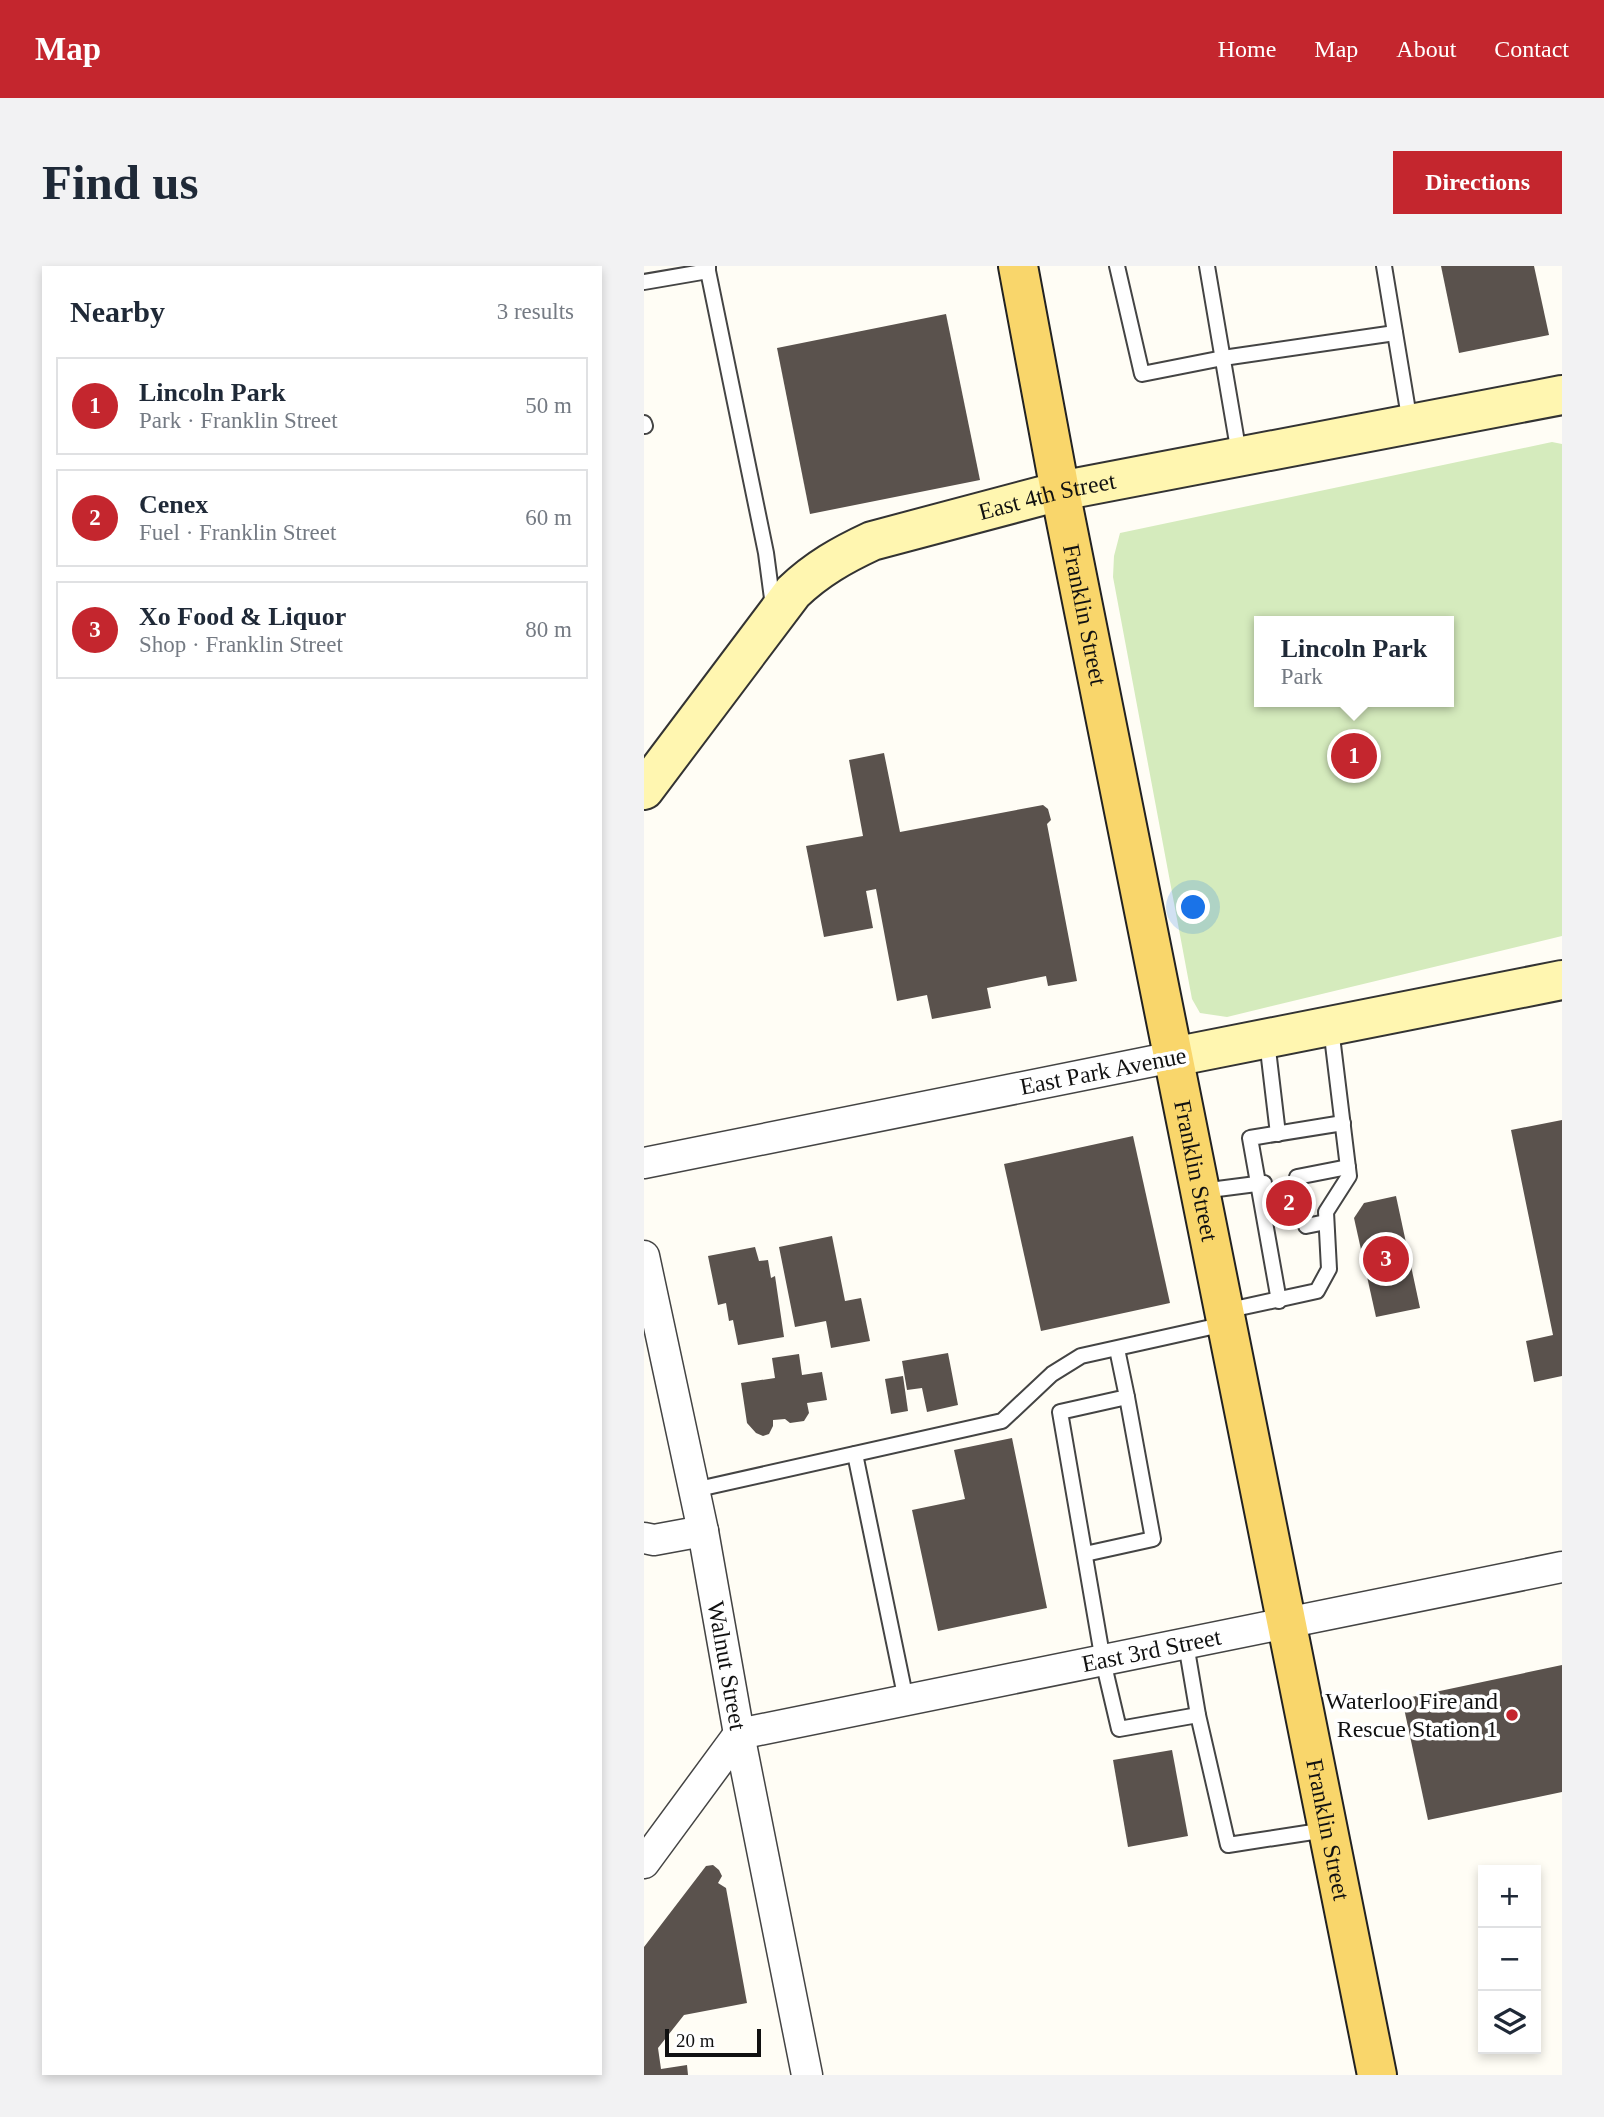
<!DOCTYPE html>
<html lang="en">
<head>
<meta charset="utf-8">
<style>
  body { margin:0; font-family:Georgia,serif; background:#f2f2f3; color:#1f2937 }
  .controls { position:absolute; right:21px; bottom:21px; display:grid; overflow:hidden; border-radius:0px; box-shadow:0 4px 10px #0003 }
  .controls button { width:63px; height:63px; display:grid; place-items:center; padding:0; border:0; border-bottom:2px solid #e0e1e3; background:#fff; color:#1f2937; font:35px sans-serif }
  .scale { position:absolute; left:21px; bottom:18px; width:96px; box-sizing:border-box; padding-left:7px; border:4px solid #111; border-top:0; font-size:19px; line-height:24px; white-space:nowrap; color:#111; -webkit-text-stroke:5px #fff; paint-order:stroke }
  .you { position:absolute; left:550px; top:642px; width:24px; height:24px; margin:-18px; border:5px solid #fff; border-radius:50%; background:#1a73e8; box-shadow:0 0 0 10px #1a73e833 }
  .badge { display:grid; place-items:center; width:46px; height:46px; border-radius:50%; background:#c4262e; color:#fff; font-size:23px; font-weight:700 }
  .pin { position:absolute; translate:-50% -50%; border:4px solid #fff; box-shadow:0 2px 7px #0006 }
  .popup { position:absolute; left:610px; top:350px; width:200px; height:91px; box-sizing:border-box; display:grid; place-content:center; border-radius:0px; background:#fff; filter:drop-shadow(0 2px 5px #0005); font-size:23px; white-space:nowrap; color:#747a83 }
  .popup b { font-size:26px; color:#1f2937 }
  .popup::after { content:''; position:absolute; left:50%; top:100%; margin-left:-14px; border:14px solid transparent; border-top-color:#fff }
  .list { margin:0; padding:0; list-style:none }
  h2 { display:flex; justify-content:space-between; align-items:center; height:91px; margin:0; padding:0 28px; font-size:30px }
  h2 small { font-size:23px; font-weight:400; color:#747a83 }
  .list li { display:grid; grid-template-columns:46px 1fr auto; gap:21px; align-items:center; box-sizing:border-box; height:98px; margin:0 14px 14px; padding:0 14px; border:2px solid #e0e1e3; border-radius:0px }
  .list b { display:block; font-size:26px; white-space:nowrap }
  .list p { margin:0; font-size:23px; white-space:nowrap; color:#747a83 }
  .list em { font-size:23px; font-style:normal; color:#747a83 }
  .icon { flex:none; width:38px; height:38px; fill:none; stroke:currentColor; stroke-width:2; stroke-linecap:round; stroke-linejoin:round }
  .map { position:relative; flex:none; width:918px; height:1809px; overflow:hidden; border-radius:0px }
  header { display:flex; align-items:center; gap:42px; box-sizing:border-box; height:98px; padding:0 35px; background:#c4262e; color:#fff }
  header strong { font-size:33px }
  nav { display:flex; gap:38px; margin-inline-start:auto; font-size:24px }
  .intro { display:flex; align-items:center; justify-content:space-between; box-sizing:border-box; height:168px; padding:0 42px }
  h1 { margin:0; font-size:49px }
  .button { padding:18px 32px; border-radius:0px; background:#c4262e; color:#fff; font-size:24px; font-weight:700 }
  main { display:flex; gap:42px; padding:0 42px }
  aside { flex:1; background:#fff; border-radius:0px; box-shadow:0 4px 10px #0003 }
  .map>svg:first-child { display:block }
  .green { fill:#d5ebbd; fill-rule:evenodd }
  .building { fill:#5a524d }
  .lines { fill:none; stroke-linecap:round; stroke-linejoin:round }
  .lane-casing { stroke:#444; stroke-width:18 }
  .street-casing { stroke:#444; stroke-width:33 }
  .secondary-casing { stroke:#333; stroke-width:42 }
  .primary-casing { stroke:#222; stroke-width:42 }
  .lane { stroke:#fff; stroke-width:14 }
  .street { stroke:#fff; stroke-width:30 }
  .secondary { stroke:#fff6b0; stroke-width:38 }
  .primary { stroke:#f9d66b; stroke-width:38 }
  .poi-dot { fill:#c4262e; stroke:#fff; stroke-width:2.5 }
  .labels { text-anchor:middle; stroke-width:7; stroke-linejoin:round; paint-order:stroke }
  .street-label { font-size:24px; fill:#111; stroke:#fff }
  .poi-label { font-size:24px; fill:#111; stroke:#fff; text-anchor:end }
</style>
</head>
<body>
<header>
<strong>Map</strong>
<nav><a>Home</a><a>Map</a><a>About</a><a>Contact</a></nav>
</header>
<div class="intro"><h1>Find us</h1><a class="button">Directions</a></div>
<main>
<aside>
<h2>Nearby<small>3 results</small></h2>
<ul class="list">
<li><span class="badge">1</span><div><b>Lincoln Park</b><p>Park · Franklin Street</p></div><em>50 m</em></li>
<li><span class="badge">2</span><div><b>Cenex</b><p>Fuel · Franklin Street</p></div><em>60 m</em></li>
<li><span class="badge">3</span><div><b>Xo Food &amp; Liquor</b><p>Shop · Franklin Street</p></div><em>80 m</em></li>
</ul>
</aside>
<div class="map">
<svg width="918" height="1809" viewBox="0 0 918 1809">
  <rect width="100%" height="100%" fill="#fffdf5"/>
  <!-- green -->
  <path class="green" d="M908,176L918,178V670L583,751L556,747L548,733L469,311L470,290L476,267ZM616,355H804V436H616Z"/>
  <!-- building -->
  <g class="building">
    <path d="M797,0H890L905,69L815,87Z"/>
    <path d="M302,48L336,214L166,248L133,82Z"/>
    <path d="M240,487L256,566L399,539L404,543L407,554L403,558L433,715L404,720L402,710L343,722L347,742L288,753L283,729L253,735L232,623L222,625L229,662L180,671L162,580L219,570L205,494Z"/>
    <path d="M918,854V1110L890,1116L882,1075L909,1069L867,864Z"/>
    <path d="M489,870L526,1037L397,1065L360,898Z"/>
    <path d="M752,930L776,1042L732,1051L710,952L720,937Z"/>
    <path d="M188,970L201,1035L217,1032L226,1075L187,1082L182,1055L151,1061L135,981Z"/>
    <path d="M111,981L115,995L124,994L127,1012L131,1010L140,1071L94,1079L89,1054L85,1055L82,1037L74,1039L64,990Z"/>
    <path d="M304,1087L314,1139L283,1146L278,1122L263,1124L258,1095Z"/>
    <path d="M155,1088L158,1109L178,1106L183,1134L163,1137L165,1147L160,1155L146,1157L141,1153L129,1154V1160L125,1168L119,1170L112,1167L103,1157L97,1117L131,1112L128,1092Z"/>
    <path d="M259,1110L264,1145L247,1148L241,1113Z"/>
    <path d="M368,1172L403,1342L294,1365L268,1244L321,1233L310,1184Z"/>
    <path d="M918,1399V1526L784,1554L758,1433Z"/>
    <path d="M528,1484L544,1570L484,1581L469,1494Z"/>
    <path d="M69,1599L75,1604L78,1610L74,1617L82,1622L103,1737L40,1749L14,1782L17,1803L43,1799L44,1809H0V1681L62,1600Z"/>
  </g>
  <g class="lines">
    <!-- lane casing -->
    <g class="lane-casing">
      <g id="lane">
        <path d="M473,0L498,108L579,92L751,67"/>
        <path d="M563,0L595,188"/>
        <path d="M740,0L766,157"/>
        <path d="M64,5L122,287L129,340"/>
        <path d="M0,16L64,5V0"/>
        <path d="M0,157L1,160"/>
        <path d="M623,775L634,868"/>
        <path d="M653,911L704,901"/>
        <path d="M558,925L620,917"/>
        <path d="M662,960L682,956"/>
        <path d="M635,1035L606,872L699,857"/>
        <path d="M581,1045L673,1025L685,1003L682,946L705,910L687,762"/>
        <path d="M473,1083L483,1131L416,1146L459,1395L475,1463L554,1449"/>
        <path d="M211,1188L262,1434"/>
        <path d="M50,1224L358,1155L408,1108L437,1090L581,1058"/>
        <path d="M441,1288L509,1273L483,1131"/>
        <path d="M542,1378L554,1449L584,1579L682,1564"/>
      </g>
    </g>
    <!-- street casing -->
    <g class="street-casing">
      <g id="street">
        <path d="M0,897L529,791"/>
        <path id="s1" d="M0,990L59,1265L95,1468L163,1809"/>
        <path d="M0,1272L10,1274L59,1265"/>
        <path id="s2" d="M0,1597L95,1468L918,1301"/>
      </g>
    </g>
    <!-- secondary casing -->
    <g class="secondary-casing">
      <g id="secondary">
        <path id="s3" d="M0,524L149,326C173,303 198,289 228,275L416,225L918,129"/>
        <path d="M529,791L918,714"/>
      </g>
    </g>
    <!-- primary casing -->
    <g class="primary-casing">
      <g id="primary">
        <path id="s4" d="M374,0L416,225L733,1809"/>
      </g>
    </g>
    <!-- lane -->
    <use href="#lane" class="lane"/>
    <!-- street -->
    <use href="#street" class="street"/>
    <!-- secondary -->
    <use href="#secondary" class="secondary"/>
    <!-- primary -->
    <use href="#primary" class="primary"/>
  </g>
  <!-- markers -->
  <circle class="poi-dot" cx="868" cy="1449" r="7"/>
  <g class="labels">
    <!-- street labels -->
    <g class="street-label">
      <text dy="8" stroke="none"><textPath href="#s3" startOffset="523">East 4th Street</textPath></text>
      <text dy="8" stroke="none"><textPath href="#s4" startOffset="355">Franklin Street</textPath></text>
      <text transform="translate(459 805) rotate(-11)" y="8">East Park Avenue</text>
      <text dy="8" stroke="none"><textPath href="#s4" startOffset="922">Franklin Street</textPath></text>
      <text dy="8" stroke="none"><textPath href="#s2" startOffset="581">East 3rd Street</textPath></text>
      <text dy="8" stroke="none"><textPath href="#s1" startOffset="418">Walnut Street</textPath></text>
      <text dy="8" stroke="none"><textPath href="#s4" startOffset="1594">Franklin Street</textPath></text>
    </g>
    <!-- poi labels -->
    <g class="poi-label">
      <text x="854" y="1443">Waterloo Fire and<tspan x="854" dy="28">Rescue Station 1</tspan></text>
    </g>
  </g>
</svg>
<div class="controls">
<button>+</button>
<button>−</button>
<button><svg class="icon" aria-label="layers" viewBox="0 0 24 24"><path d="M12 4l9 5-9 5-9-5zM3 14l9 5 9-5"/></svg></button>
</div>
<div class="scale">20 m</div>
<div class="you"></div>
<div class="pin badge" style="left:710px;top:490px">1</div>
<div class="popup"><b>Lincoln Park</b>Park</div>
<div class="pin badge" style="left:645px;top:937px">2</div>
<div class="pin badge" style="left:742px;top:993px">3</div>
</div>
</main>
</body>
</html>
